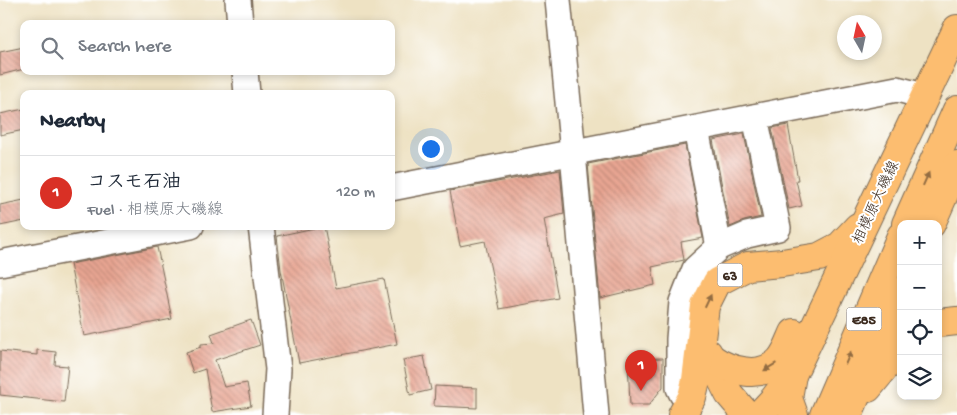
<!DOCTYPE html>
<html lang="en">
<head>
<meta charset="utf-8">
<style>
  body { margin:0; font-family:"Gochi Hand","Klee One",sans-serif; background:#f6f6f7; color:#1f2937 }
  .controls { position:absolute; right:15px; bottom:15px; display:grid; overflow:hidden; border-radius:10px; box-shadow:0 2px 8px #0003 }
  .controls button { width:45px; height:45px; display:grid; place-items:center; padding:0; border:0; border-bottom:1px solid #e0e1e3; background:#fff; color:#1f2937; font:25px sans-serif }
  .compass { position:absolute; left:837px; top:15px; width:45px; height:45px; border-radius:50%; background:#fff; box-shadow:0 2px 8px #0003; rotate:351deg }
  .you { position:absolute; left:430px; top:148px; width:18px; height:18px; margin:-12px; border:4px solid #fff; border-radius:50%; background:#1a73e8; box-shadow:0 0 0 8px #1a73e833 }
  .badge { display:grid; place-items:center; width:32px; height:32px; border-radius:50%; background:#d93025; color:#fff; font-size:16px; font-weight:700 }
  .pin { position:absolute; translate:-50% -41px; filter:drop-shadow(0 1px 2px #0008) }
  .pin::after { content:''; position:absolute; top:26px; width:18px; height:15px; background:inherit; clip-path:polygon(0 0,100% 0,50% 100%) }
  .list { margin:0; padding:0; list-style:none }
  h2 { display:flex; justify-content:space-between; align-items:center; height:65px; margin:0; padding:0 20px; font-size:21px }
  h2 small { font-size:16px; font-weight:400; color:#747a83 }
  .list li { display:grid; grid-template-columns:32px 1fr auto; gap:15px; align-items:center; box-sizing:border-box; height:75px; padding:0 20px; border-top:1px solid #e0e1e3 }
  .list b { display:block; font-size:19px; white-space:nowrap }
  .list p { margin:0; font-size:16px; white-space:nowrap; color:#747a83 }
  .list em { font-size:16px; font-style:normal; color:#747a83 }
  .icon { flex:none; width:28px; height:28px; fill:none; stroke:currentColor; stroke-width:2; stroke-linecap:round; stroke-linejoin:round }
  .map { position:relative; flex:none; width:957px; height:415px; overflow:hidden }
  .search { position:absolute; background:#fff; box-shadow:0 2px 8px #0003; left:20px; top:20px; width:375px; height:55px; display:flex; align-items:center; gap:12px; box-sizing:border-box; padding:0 18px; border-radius:10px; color:#747a83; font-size:19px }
  .panel { position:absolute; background:#fff; box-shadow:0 2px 8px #0003; left:20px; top:90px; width:375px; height:140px; border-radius:10px }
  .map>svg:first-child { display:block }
  .building { fill:url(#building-back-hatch) }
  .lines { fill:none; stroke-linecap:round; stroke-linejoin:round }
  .minor-casing { stroke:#7a6a58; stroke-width:28 }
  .major-casing { stroke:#7a6a58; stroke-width:30 }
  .highway-casing { stroke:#7a6a58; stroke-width:30 }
  .minor { stroke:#fff; stroke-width:25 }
  .major { stroke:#fcbd6f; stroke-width:28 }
  .highway { stroke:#fcbd6f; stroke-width:28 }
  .oneway { fill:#926c42 }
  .labels { text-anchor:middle; stroke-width:4; stroke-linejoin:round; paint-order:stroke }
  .shield { fill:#fff; stroke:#766a62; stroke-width:1 }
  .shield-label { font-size:14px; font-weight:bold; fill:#3b2a1e }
  .street-label { font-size:15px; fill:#3b2a1e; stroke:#fff }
</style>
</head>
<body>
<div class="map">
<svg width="957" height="415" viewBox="0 0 957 415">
  <defs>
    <pattern id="building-back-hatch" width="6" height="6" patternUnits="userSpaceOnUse" patternTransform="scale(1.25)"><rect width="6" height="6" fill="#e8a592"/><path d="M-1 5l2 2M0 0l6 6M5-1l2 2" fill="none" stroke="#bd8777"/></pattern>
  </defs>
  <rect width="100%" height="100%" fill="#fff"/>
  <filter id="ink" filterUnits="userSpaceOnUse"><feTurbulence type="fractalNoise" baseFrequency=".02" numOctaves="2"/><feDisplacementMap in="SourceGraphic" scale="10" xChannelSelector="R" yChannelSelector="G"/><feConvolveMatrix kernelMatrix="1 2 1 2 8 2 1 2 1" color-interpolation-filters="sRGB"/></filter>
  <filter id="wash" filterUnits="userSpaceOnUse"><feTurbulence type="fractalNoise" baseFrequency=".0096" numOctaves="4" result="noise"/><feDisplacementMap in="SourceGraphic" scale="20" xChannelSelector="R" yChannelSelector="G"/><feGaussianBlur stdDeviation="1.12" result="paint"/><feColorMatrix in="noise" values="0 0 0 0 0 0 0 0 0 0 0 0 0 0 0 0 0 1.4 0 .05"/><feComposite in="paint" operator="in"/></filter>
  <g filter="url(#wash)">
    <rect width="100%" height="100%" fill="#eee2c3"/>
    <g id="blocks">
      <!-- building -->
      <g class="building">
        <path d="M24,47V69L0,75V52Z"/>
        <path d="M24,109V130L0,135V114Z"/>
        <path d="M788,125L798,180H796L802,206L789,209L772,128Z"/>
        <path d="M744,134L761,217L744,221L730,227L713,140Z"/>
        <path d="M685,145L703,238L681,242L684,260L652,267L655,285L600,298L588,164Z"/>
        <path d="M560,170L564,214L544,219L558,298L499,309L485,241L460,246L450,191Z"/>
        <path d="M24,200V221L0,226V205Z"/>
        <path d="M324,226L336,288L384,279L397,344L299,363L281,270L277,236Z"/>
        <path d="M157,247L172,319L84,336L70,264Z"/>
        <path d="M251,320L260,345L215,360L224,387L247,383L251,406L212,412L205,369L193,373L186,352L201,347V344L214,343L211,334Z"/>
        <path d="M37,350L56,352L55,365L68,366L64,402L0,395V351L37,355Z"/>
        <path d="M424,356L431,390L410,395L403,360Z"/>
        <path d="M663,358V387L649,405H630L628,359Z"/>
        <path d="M435,386L477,388V408L434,406Z"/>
      </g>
    </g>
  </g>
  <g filter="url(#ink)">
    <use href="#blocks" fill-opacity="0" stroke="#7a6a58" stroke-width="1"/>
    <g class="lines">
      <!-- minor casing -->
      <g class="minor-casing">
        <g id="minor">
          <path d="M238,0L240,24"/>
          <path d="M558,0L573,153L596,415"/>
          <path d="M245,71L247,94"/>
          <path d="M696,129L719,247"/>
          <path d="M391,188L897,89L924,96"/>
          <path d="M261,226L278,369L275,415"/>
          <path d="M0,263L191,226"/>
          <path d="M692,397L682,394L679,388V339L682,302L695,269L719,247L747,235L778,228L755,117"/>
        </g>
      </g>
      <!-- major casing -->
      <g class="major-casing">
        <g id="major">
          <path d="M708,353L729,394L747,415"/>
          <path d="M711,358C730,371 760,380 779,361C786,354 790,342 794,333"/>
          <path d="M792,375L788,398L794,415"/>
          <path d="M682,415L692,397L696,380L705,306L717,282L748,266L782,263L819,257L840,246L858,227"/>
          <path d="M759,415L774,399L792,375L957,29"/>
        </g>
      </g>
      <!-- highway casing -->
      <g class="highway-casing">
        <g id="highway">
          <path d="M906,224L957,110"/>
          <path d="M931,224L957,165"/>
          <path d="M938,323L957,321"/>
          <path d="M868,388L901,348"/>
          <path d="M824,415L901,236"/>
          <path d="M848,415L901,292"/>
        </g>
      </g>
      <!-- minor -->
      <use href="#minor" class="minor"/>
      <!-- major -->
      <use href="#major" class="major"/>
      <!-- highway -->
      <use href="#highway" class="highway"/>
    </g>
    <!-- one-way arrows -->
    <defs><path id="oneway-solid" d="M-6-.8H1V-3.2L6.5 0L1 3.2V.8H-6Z" transform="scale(1.25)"/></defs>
    <g class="oneway">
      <use href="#oneway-solid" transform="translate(926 179) rotate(-66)"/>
      <use href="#oneway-solid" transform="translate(708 301) rotate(-65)"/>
      <use href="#oneway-solid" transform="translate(848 358) rotate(-67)"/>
      <use href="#oneway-solid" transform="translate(770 367) rotate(149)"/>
    </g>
  </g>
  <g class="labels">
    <!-- shield labels -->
    <g class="shield">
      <rect x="717.5" y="263.5" width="25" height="23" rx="4"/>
      <rect x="846.5" y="307.5" width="35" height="23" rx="4"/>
    </g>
    <g class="shield-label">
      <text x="730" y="280">63</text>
      <text x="864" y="324">E85</text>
    </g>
    <!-- street labels -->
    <g class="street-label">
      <text transform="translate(875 202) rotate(-65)" y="5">相模原大磯線</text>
    </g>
  </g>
</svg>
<div class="controls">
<button>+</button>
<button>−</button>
<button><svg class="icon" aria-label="locate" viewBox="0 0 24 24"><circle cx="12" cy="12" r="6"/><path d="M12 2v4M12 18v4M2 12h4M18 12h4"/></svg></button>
<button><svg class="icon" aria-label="layers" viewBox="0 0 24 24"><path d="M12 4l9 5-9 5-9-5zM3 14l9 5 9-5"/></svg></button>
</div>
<svg class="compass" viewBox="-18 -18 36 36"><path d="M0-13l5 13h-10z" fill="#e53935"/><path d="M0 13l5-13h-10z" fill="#747a83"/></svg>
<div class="you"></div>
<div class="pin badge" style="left:641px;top:391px">1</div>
<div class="search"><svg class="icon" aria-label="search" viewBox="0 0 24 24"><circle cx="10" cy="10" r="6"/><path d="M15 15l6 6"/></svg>Search here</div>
<section class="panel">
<h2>Nearby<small></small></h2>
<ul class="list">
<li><span class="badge">1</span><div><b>コスモ石油</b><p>Fuel · 相模原大磯線</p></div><em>120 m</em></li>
</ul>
</section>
</div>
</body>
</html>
